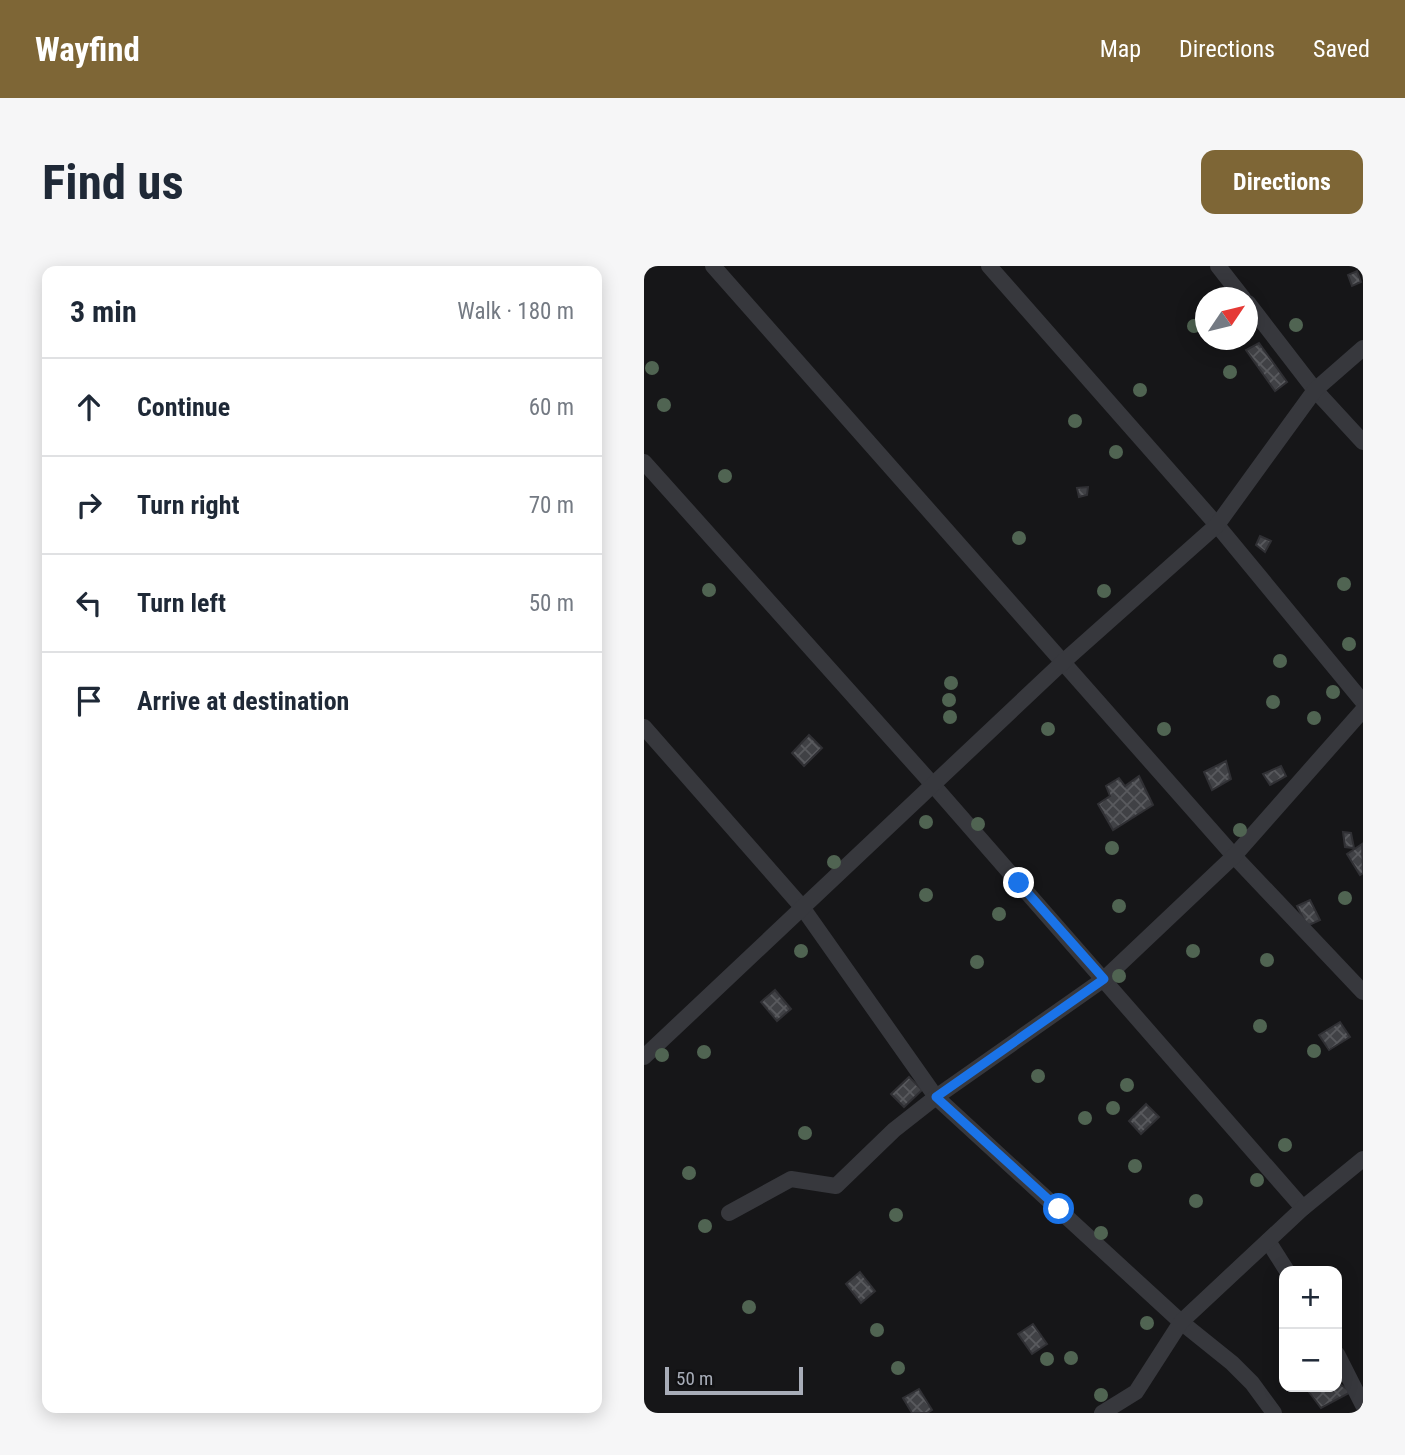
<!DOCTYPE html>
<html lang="en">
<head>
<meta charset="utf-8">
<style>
  body { margin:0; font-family:"Roboto Condensed",sans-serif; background:#f6f6f7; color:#1f2937 }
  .controls { position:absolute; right:21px; bottom:21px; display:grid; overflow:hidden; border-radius:14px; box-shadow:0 4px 18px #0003 }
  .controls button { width:63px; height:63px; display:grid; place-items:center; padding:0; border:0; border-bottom:2px solid #e0e1e3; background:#fff; color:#1f2937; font:35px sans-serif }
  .compass { position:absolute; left:551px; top:21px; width:63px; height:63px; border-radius:50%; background:#fff; box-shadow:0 4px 18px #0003; rotate:55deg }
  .scale { position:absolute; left:21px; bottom:18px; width:138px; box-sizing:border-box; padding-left:7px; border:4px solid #a8adb8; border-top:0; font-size:19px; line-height:24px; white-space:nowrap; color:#a8adb8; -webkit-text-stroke:5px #111113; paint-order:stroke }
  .stop { position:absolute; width:21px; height:21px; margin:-16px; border:5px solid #1a73e8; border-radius:50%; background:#fff }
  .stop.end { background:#1a73e8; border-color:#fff; box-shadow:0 2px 7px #0008 }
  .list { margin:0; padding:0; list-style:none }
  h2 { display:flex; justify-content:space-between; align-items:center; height:91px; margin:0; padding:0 28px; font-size:30px }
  h2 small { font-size:23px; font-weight:400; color:#747a83 }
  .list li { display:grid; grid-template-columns:46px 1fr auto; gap:21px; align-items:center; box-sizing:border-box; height:98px; padding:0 28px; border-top:2px solid #e0e1e3 }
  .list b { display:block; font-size:26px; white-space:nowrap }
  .list em { font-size:23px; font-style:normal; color:#747a83 }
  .icon { flex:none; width:38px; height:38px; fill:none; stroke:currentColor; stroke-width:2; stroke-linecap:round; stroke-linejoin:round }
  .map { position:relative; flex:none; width:719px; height:1147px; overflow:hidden; border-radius:14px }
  header { display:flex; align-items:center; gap:42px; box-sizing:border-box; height:98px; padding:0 35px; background:#7e6636; color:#fff }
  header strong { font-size:33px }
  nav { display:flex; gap:38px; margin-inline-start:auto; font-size:24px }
  .intro { display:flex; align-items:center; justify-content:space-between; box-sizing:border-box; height:168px; padding:0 42px }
  h1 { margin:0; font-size:49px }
  .button { padding:18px 32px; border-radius:14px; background:#7e6636; color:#fff; font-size:24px; font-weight:700 }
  main { display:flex; gap:42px; padding:0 42px }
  aside { flex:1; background:#fff; border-radius:14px; box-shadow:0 4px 18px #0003 }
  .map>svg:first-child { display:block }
  .building { fill:url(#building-cross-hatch); stroke:#303034; stroke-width:2 }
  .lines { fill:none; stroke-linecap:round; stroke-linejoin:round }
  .minor { stroke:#37383d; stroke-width:16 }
  .tree { fill:#506452 }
  .route { stroke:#1a73e8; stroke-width:9 }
</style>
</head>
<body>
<header>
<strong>Wayfind</strong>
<nav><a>Map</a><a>Directions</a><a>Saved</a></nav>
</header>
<div class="intro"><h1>Find us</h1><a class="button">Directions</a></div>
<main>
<aside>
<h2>3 min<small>Walk · 180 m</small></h2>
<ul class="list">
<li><svg class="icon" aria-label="ahead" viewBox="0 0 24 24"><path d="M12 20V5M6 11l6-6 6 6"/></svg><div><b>Continue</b></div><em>60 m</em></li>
<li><svg class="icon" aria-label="right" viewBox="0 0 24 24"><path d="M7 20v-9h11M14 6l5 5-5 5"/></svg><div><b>Turn right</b></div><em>70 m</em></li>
<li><svg class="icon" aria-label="left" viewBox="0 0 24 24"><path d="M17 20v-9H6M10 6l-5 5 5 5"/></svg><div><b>Turn left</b></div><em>50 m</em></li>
<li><svg class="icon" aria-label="arrive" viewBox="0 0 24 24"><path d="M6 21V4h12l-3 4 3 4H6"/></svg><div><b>Arrive at destination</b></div></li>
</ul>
</aside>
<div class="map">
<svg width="719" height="1147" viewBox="0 0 719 1147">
  <defs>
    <pattern id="building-cross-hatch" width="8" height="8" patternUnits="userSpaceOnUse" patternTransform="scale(1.75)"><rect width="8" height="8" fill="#404145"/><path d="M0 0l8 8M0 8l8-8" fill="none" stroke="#595a5e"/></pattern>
  </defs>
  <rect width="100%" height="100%" fill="#161618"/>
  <!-- building -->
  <g class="building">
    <path d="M713,5L717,16L708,20L704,9Z"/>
    <path d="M615,77L643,116L631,125L602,84Z"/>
    <path d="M444,221L443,229L435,231L433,222Z"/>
    <path d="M616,270L627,275L621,286L612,279Z"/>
    <path d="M165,469L178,482L160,500L148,487Z"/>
    <path d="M582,495L587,513L568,524L560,506Z"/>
    <path d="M637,500L642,510L626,519L619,508Z"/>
    <path d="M495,510L509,539L469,564L454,538L466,530L462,520L475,512L481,520Z"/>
    <path d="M699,566L707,567L710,582L701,581Z"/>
    <path d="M718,578L719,607L716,609L703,588Z"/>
    <path d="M666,634L676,654L663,660L653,640Z"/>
    <path d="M131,724L147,743L133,755L117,736Z"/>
    <path d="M696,756L706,771L685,784L675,769Z"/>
    <path d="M265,811L278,824L260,841L247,828Z"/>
    <path d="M502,838L515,851L497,868L485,855Z"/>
    <path d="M216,1006L231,1025L217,1037L202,1018Z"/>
    <path d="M389,1058L403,1078L388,1088L374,1068Z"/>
    <path d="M693,1116L707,1126L677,1142L662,1122L693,1121Z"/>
    <path d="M275,1123L288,1144L283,1147H268L259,1132Z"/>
  </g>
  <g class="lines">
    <!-- minor -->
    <g class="minor">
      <path d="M69,0L590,590L719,726"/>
      <path d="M345,0L573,259L719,436"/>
      <path d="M574,0L599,32"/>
      <path d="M604,37L671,124L719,176"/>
      <path d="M0,196L290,520L659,942"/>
      <path d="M0,461L158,641L292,831L537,1056L588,1097L608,1117L630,1147"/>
      <path d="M0,791L419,396L573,259L671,124L719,82"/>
      <path d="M85,947L147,913L192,920L250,864L292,831L460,713L590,590L719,444"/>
      <path d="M624,975L643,1005"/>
      <path d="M693,1088L719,1139"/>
      <path d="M458,1147L492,1126L537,1056L659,942L719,893"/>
    </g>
  </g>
  <!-- trees -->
  <g class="tree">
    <circle cx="652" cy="59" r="7"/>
    <circle cx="550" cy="60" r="7"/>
    <circle cx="8" cy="102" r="7"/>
    <circle cx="586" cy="106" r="7"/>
    <circle cx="496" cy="124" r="7"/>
    <circle cx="20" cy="139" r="7"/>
    <circle cx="431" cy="155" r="7"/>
    <circle cx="472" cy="186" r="7"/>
    <circle cx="81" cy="210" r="7"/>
    <circle cx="375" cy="272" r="7"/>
    <circle cx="700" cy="318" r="7"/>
    <circle cx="65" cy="324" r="7"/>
    <circle cx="460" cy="325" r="7"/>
    <circle cx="705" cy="378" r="7"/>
    <circle cx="636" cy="395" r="7"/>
    <circle cx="307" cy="417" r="7"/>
    <circle cx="689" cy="426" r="7"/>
    <circle cx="305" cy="434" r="7"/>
    <circle cx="629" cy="436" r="7"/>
    <circle cx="306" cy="451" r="7"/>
    <circle cx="670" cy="452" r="7"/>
    <circle cx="404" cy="463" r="7"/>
    <circle cx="520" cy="463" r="7"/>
    <circle cx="282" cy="556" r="7"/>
    <circle cx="334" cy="558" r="7"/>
    <circle cx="596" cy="564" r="7"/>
    <circle cx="468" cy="582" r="7"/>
    <circle cx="190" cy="596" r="7"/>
    <circle cx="282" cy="629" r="7"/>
    <circle cx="701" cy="632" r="7"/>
    <circle cx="475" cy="640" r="7"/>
    <circle cx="355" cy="648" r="7"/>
    <circle cx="157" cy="685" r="7"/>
    <circle cx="549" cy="685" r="7"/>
    <circle cx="623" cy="694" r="7"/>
    <circle cx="333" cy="696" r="7"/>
    <circle cx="475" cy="710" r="7"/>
    <circle cx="616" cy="760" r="7"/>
    <circle cx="670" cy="785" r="7"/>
    <circle cx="60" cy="786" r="7"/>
    <circle cx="18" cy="789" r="7"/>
    <circle cx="394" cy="810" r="7"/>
    <circle cx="483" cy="819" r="7"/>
    <circle cx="469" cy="842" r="7"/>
    <circle cx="441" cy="852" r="7"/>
    <circle cx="161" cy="867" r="7"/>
    <circle cx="641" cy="879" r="7"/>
    <circle cx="491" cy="900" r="7"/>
    <circle cx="45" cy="907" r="7"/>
    <circle cx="613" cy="914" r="7"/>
    <circle cx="552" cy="935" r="7"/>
    <circle cx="252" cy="949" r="7"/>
    <circle cx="61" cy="960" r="7"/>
    <circle cx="457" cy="967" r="7"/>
    <circle cx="105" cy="1041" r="7"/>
    <circle cx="503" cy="1057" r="7"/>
    <circle cx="233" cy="1064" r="7"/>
    <circle cx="427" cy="1092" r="7"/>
    <circle cx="403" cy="1093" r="7"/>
    <circle cx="254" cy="1102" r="7"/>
    <circle cx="457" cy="1129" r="7"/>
  </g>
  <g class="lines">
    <!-- route -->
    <path class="route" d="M375,617L460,713L292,831L415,943"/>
  </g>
</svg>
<div class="controls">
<button>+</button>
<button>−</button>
</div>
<svg class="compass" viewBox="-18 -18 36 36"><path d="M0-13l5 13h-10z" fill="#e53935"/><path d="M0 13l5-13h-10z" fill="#747a83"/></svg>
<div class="scale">50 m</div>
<div class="stop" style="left:415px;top:943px"></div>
<div class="stop end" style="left:375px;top:617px"></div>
</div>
</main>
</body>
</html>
